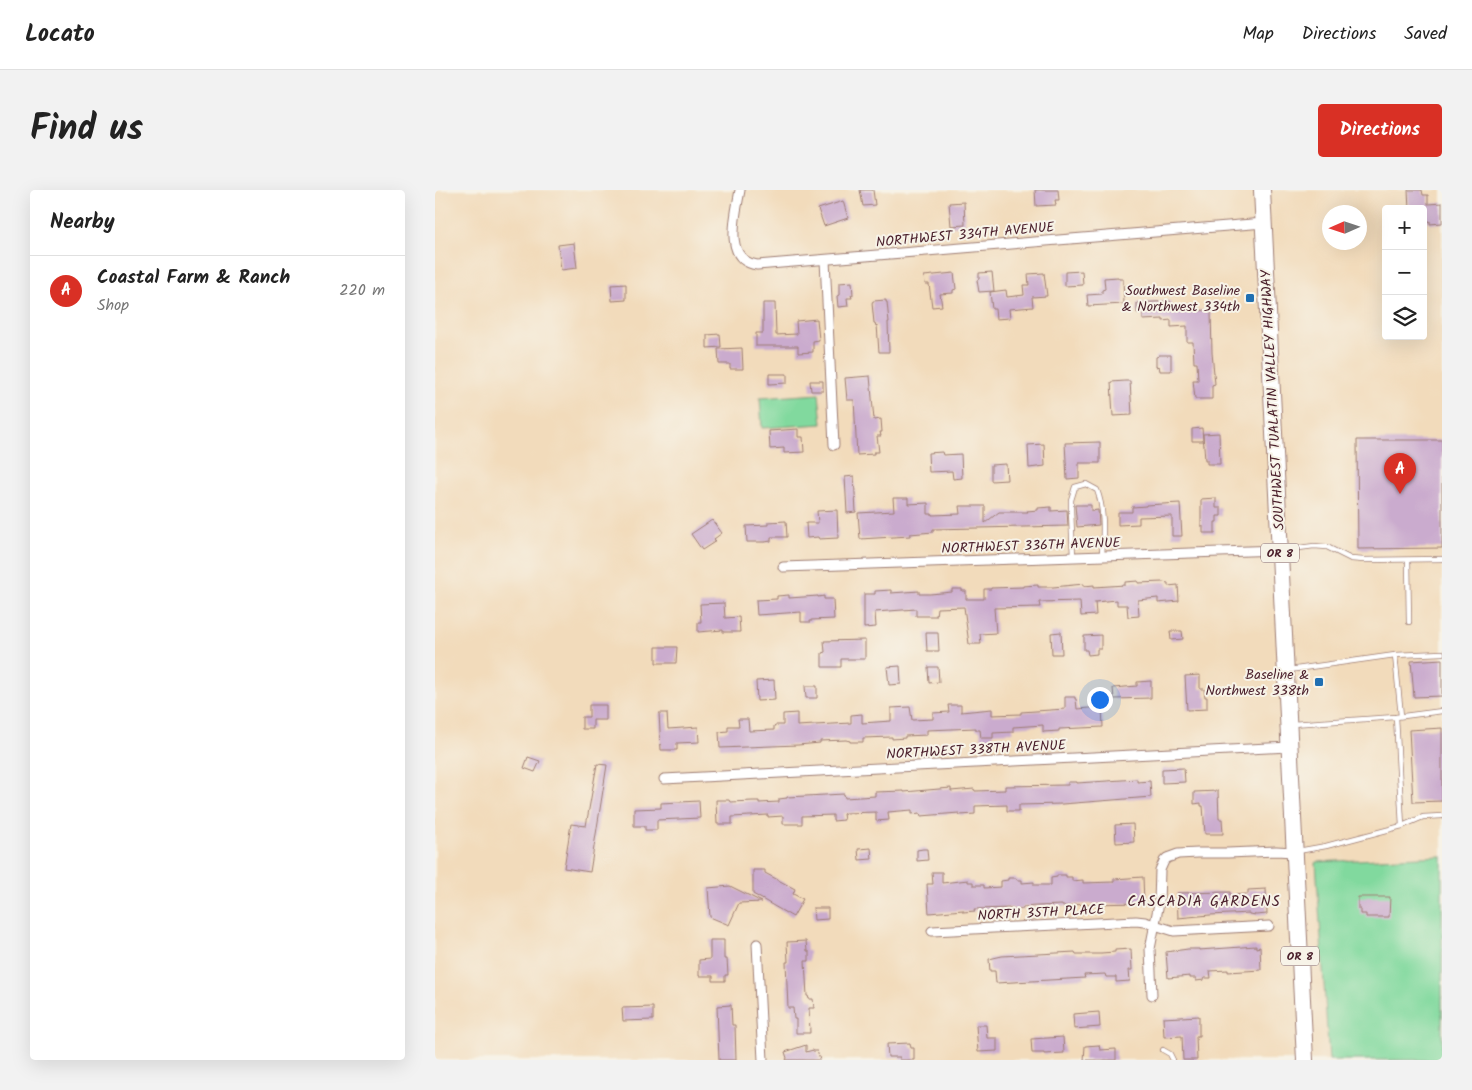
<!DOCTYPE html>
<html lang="en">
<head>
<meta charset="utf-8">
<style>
  body { margin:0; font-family:Kalam,sans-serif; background:#f2f2f2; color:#222 }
  .controls { position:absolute; right:15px; top:15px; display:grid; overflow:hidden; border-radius:5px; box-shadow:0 5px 20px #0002 }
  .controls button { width:45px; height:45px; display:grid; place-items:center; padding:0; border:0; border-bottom:1px solid #e0e0e0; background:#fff; color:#222; font:25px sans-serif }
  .compass { position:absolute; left:887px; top:15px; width:45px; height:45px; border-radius:50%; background:#fff; box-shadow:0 5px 20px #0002; rotate:267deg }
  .you { position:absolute; left:664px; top:509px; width:18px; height:18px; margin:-12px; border:4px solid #fff; border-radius:50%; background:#1a73e8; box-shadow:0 0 0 8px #1a73e833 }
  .badge { display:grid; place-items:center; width:32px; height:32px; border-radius:50%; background:#d93025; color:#fff; font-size:16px; font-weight:700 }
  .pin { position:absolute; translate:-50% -41px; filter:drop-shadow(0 1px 2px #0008) }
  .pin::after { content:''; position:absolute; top:26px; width:18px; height:15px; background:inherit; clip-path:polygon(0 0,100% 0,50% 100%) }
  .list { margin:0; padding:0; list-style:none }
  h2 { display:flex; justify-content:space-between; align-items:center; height:65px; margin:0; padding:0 20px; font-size:21px }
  h2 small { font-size:16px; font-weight:400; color:#767676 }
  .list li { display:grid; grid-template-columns:32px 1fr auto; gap:15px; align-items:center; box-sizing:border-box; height:70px; padding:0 20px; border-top:1px solid #e0e0e0 }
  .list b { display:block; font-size:19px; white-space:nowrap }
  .list p { margin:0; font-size:16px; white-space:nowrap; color:#767676 }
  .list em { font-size:16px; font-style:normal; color:#767676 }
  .icon { flex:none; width:28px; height:28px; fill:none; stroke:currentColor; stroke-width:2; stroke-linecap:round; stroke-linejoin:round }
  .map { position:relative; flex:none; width:1007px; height:870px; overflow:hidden; border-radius:5px }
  header { display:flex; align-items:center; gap:30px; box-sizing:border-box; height:70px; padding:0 25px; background:#fff; border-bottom:1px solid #e0e0e0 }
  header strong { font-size:24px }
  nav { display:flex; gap:28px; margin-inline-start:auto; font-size:18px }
  .intro { display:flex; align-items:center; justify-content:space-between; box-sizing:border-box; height:120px; padding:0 30px }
  h1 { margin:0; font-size:35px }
  .button { padding:12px 22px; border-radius:5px; background:#d93025; color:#fff; font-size:18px; font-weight:700 }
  main { display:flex; gap:30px; padding:0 30px }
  aside { flex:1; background:#fff; border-radius:5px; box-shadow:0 5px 20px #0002 }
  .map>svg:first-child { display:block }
  .green { fill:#81d99e; stroke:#667c64 }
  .building { fill:#caabce }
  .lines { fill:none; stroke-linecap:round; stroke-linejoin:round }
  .lane-casing { stroke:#9e7d73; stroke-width:6 }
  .street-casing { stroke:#9e7d73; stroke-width:11 }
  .highway-casing { stroke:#9e7d73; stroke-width:18 }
  .lane { stroke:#fff; stroke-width:4.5 }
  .street { stroke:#fff; stroke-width:9 }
  .highway { stroke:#fff; stroke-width:16 }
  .poi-dot { fill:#1f6fb2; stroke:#f7f3e8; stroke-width:2 }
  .labels { text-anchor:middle; stroke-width:4; stroke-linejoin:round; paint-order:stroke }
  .shield { fill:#f7f3e8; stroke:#7e5f64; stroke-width:1 }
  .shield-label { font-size:12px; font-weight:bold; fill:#4a1f2b }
  .street-label { font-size:14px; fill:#4a1f2b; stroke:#f7f3e8 }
  .poi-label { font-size:14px; fill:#4a1f2b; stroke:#f7f3e8; text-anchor:end }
  .neighbourhood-label { font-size:15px; letter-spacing:1px; fill:#4a1f2b; stroke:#f7f3e8 }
</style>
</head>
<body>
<header>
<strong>Locato</strong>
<nav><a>Map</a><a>Directions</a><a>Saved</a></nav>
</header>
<div class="intro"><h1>Find us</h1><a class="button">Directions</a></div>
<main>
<aside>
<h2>Nearby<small></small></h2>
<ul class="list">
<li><span class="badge">A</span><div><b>Coastal Farm &amp; Ranch</b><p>Shop</p></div><em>220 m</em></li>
</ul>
</aside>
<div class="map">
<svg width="1007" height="870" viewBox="0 0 1007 870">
  <rect width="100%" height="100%" fill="#f7f3e8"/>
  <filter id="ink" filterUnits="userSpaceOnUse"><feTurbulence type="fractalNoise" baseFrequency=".02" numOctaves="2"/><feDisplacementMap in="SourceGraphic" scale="10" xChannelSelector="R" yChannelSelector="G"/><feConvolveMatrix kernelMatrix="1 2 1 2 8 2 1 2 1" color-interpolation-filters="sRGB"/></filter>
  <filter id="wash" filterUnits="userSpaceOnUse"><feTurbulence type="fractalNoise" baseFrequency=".0096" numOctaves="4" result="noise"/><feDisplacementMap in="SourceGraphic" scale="20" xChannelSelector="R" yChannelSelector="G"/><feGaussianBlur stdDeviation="1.12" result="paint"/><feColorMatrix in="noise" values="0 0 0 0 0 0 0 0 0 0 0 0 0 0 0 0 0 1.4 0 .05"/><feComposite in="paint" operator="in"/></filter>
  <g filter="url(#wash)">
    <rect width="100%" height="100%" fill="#f2dbbb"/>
    <!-- green -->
    <g class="green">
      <path d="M384,204L387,234L327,238L325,208Z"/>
      <path d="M1007,666V870H894L881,672Z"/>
    </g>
    <g id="blocks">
      <!-- building -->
      <g class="building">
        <path d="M425,0H438L440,15L428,16Z"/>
        <path d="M600,0H623L624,10H620L621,15L601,16Z"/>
        <path d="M973,0H987L988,5H993V14L1007,13V33L995,34V31L988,32V19H974Z"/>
        <path d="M408,11L413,28L389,36L383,19Z"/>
        <path d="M529,12L530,35L516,36L514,13Z"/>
        <path d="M139,53L142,78L126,80L123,55Z"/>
        <path d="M647,81L648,95L630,96V82Z"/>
        <path d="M557,82L559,101L544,102L542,90L544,89V83Z"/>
        <path d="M519,83L521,99L518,100V103L505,104L507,116L497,117L494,94H490L489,86Z"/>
        <path d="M609,83L612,106L597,107L598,117L574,119L575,128L561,129L560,119H557L555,102L571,100L572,107L589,105L588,95H594L593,84Z"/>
        <path d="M683,87L684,89H688L689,114L653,116L652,105L667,104V100L670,99L669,88Z"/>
        <path d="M417,92L418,105H416L417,108H412L413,116L403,117L402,106L404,105V93Z"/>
        <path d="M191,94V110L177,111L176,95Z"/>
        <path d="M451,110V112H452L454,132H453L454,162H444L442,135L441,136L440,133H439L437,113L438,111Z"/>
        <path d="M735,111L736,117L760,116L761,121L773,120V122H776L777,163L780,194L777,195V209H760L758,190H763L762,173H759L758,152H752V136L736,137V130L728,131V129L708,130V122L702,123V113Z"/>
        <path d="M328,113H340L341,145L362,144L361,131L382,129L384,150L378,151V162L363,163V156H321V143H328Z"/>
        <path d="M285,144L286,157L272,158V145Z"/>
        <path d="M307,158L308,179H295V174H284L283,159Z"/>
        <path d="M724,165H736V181H725L724,176L721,177V167L724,166Z"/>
        <path d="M334,184H352V193L334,194Z"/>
        <path d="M435,186L439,230L446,229L447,242H445L446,246H442L444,262H439V264L422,265L419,210H412L410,188Z"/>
        <path d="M375,191H388V201H376Z"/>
        <path d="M690,191H695L697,225L678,226L676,192Z"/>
        <path d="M767,238L768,251H757V239Z"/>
        <path d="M363,239V247H368L369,262L349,263V258L335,259L334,241Z"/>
        <path d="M784,243L785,274H772V270H770L768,244Z"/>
        <path d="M922,250H1007V358L923,359Z"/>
        <path d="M665,252V273H644V288L632,289L630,253Z"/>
        <path d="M609,254L610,276L594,278L593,255Z"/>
        <path d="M507,262L508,265L526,264L527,288L518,289L517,281L494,282L493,263Z"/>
        <path d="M571,274L572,290L556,291V275Z"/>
        <path d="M419,286L421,322L412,323L410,287Z"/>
        <path d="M458,308H473V314L493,313V324H497V325L525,324L524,316H550V333L564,322H593L592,321L603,320V318L616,317V321L632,320L633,336L498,339V342L475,344V346L425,349L423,323L459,321Z"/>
        <path d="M781,308V318H786V326H782V332H780V343H768V336H766V309Z"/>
        <path d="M745,313L747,346H737V326L704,327V334L683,335V322H697V317L711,316V315Z"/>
        <path d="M640,315H656V321L663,320L664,335L642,337Z"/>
        <path d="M402,320L403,348L384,349L383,347L372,348L371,333H383L382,321Z"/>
        <path d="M277,330L287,343L279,349L281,351L267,360L256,344Z"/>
        <path d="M351,331L352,347H336V351L330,352H312L311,336L333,335V332Z"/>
        <path d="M703,391V393L728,392L733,393V396L743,395L744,411L723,413V408L703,410L704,426L693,427L692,415H682V410L660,412L661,425L646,426L645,411L604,412L605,417L559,418L561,443L545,444L546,454H534L529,417L502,418L501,426H481V419L440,422L441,437L429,438V404H440V401L456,400V403L484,401V404H495L517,402V399H527V401H531V409H549V399H556V398L588,397V396L603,395V397H618L649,394V396L659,395V397L690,395V392Z"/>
        <path d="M354,405V408L383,406V407L389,406V409H398L399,429L376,430V432H366V422L322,425L321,410L342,409V406Z"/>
        <path d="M289,413L290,428L304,427L305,442H288V440L263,442V432H266L265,414Z"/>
        <path d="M735,441H747L748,449L736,450Z"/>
        <path d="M626,442L627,464H617L616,443Z"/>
        <path d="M491,443H503L504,461H492Z"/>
        <path d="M666,445V459H662V464L653,465L652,460H649V446Z"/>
        <path d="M430,450V469H406V477H387V463L390,462L389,451Z"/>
        <path d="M221,457H242L241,473H221Z"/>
        <path d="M1007,469V506L979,507L976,471Z"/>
        <path d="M465,476L466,494L454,495L452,477Z"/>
        <path d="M493,477H503L504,492L494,493Z"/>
        <path d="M765,485V499H769L770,507H772V519L752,520L750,486Z"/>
        <path d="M339,490L340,510L322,511L321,491Z"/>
        <path d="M716,491V508L679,509L678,498L702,496V492Z"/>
        <path d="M370,496H382V508H371Z"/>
        <path d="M630,507H640V509H641L642,519L667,517L668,537L624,539V541L608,542V535L578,537V542L558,543V548H546L545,540H541V538L492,540V545L470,546V548L457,549V547L428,548V552H415V551L411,550L385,551V553L363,555L285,558L284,542L293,541V536H304L303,529H313L314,541L339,540V536L340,535H348V524L362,523V536L416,533V525L427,524V533L456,531V518L475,517L477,530L498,529V523L514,522L513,515H526V522L557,519V525L586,524V522L630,519Z"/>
        <path d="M154,515H171V530H158V539H147V527H154Z"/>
        <path d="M224,523H232L233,539L263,537L264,552L242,553V560H226Z"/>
        <path d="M1007,538V611L978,612L974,540Z"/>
        <path d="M93,567L105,571L100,582L89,578Z"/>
        <path d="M162,574L172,575L155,682L129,678L136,634L151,636Z"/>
        <path d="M749,578L750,592L727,593V579Z"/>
        <path d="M702,589V592L715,591L716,607L627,614L584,615V621H572V615L540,616V624L525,625L524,623L486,626L485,623L477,624V620L453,622L454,630L441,631V622L410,623L408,624L409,630L398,631V625L367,626V634H348V626L333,627V625L297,627V634H282L281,610H294L295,612L318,611H324V613L344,612V609L352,608V607L409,604L410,608L440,606V602L469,601V602L516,598V601L539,599L540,601L570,600V596L633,595V592H642V593Z"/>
        <path d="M783,601L784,629H787L788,644H770L768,616H766V613L759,614V602Z"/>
        <path d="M264,611L265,628L222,630V640H210V636H199V619L226,618V613Z"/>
        <path d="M698,634L699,652L681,653L680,635Z"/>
        <path d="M436,658L437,669L424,670L423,659Z"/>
        <path d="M488,659H492L493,670L482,671V660Z"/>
        <path d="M318,680H330V683L360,699L358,704L368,709L358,727L318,704Z"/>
        <path d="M497,682H507V693L533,690V692H538V695H549V698L566,697V691L573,690V688H581L582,690H587V693L599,692V695H616V688L622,687V685H631V687H637V691L648,690V693L679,692V689L708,687L709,713L651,714L638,715V716H627V715L601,716L588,717V719L578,720V718L539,719L540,721L528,722V720L494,723L492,694H498Z"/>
        <path d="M295,696L327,712L304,713L294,735L275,727L273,698Z"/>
        <path d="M831,699L832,724L821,725L814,724V723L775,725L743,728L742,703L795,702V705L813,704V700Z"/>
        <path d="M923,707H955L954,727H931V724H925V719H923Z"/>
        <path d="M378,718H393V729L379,730Z"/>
        <path d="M275,750H289V769H292L293,785H290V791H278V786H264V770L275,769Z"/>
        <path d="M371,751L372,761H374V771H370L372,806H373L374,809H378L379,818H374L375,843H361V829H359L358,818H353L351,772H353L352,752Z"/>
        <path d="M821,756V758L825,757L826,780L793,782V780L775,781L776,788H769V790L761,791V788H755V786L733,788L731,762L753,759H764V760Z"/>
        <path d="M696,759L697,780H694L695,791L681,792V787H671L670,784L649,785L650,788L561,793L560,781H555L554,769L567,766L640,762L641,764H667L666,763L680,762V760Z"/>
        <path d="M296,815L297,835H300L301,870H284L282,816Z"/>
        <path d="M218,817V830L188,831L187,818Z"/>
        <path d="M664,822L665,837L639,839L638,824Z"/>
        <path d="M764,826V846H761L762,870H748L747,846L729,847L728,828Z"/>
        <path d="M541,835H551L552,848H562V861L543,862Z"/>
        <path d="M628,847L629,863L609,864V863H597L596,849Z"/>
        <path d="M475,853L476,858H479V870H465V867H453L452,854Z"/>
        <path d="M371,855V862L378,860V861H382L385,870H351L352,868L350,862Z"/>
        <path d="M664,855L665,860L681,859V870H649L650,856Z"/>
      </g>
    </g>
  </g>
  <g filter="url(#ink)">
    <use href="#blocks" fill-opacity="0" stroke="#9e7d73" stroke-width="1"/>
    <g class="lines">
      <!-- lane casing -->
      <g class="lane-casing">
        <g id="lane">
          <path d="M849,360L879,356L892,357L916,369L929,370L1007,369"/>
          <path d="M638,367L636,321V310L640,297L651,294L662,300C670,321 668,344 667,366"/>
          <path d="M973,370L974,432"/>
          <path d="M960,465L966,526"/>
          <path d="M854,480L960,465L1007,463"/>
          <path d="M857,534L961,527L1007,521"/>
          <path d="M967,636L988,627L1007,626"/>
          <path d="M863,661L891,656L967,636L961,527"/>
          <path d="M728,860L735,864L738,870"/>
        </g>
      </g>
      <!-- street casing -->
      <g class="street-casing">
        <g id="street">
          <path d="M305,0C301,24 287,70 322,75L829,33"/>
          <path d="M390,70L399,255"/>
          <path d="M348,377L845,360"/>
          <path d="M229,589L855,557"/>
          <path d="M497,741L701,731L710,732L739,741L834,736"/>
          <path d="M322,754L328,870"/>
          <path d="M717,805L715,759L724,713L725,680L729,671L732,668L743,664L763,663H793L841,661L859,662"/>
        </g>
      </g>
      <!-- highway casing -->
      <g class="highway-casing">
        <path id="highway" d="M827,0L870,870"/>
      </g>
      <!-- lane -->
      <use href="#lane" class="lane"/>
      <!-- street -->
      <use href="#street" class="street"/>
      <!-- highway -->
      <use href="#highway" class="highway"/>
    </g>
  </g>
  <!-- markers -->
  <g class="poi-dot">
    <rect x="810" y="103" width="10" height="10" rx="2.5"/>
    <rect x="879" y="487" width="10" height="10" rx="2.5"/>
  </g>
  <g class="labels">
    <!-- shield labels -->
    <g class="shield">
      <rect x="826" y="353.5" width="38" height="19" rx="4"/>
      <rect x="846" y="756.5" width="38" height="19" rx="4"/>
    </g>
    <g class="shield-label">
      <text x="845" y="367">OR 8</text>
      <text x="865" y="770">OR 8</text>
    </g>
    <!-- street labels -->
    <g class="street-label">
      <text transform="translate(530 44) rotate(-5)" y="5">NORTHWEST 334TH AVENUE</text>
      <text transform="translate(837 210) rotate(-93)" y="5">SOUTHWEST TUALATIN VALLEY HIGHWAY</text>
      <text transform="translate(596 355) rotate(-2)" y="5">NORTHWEST 336TH AVENUE</text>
      <text transform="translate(541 559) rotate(-3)" y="5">NORTHWEST 338TH AVENUE</text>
      <text transform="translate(606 722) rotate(-3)" y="5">NORTH 35TH PLACE</text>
    </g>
    <!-- poi labels -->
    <g class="poi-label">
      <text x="805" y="105">Southwest Baseline<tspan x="805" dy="16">&amp; Northwest 334th</tspan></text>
      <text x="874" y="489">Baseline &amp;<tspan x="874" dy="16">Northwest 338th</tspan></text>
    </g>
    <!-- neighbourhood labels -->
    <g class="neighbourhood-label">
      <text x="769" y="716">CASCADIA GARDENS</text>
    </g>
  </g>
</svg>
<div class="controls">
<button>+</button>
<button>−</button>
<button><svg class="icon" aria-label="layers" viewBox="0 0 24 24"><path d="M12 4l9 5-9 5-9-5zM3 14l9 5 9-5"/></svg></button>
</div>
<svg class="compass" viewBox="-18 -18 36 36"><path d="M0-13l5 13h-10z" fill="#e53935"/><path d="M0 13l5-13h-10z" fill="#767676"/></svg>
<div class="you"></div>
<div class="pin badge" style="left:965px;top:304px">A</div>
</div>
</main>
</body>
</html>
